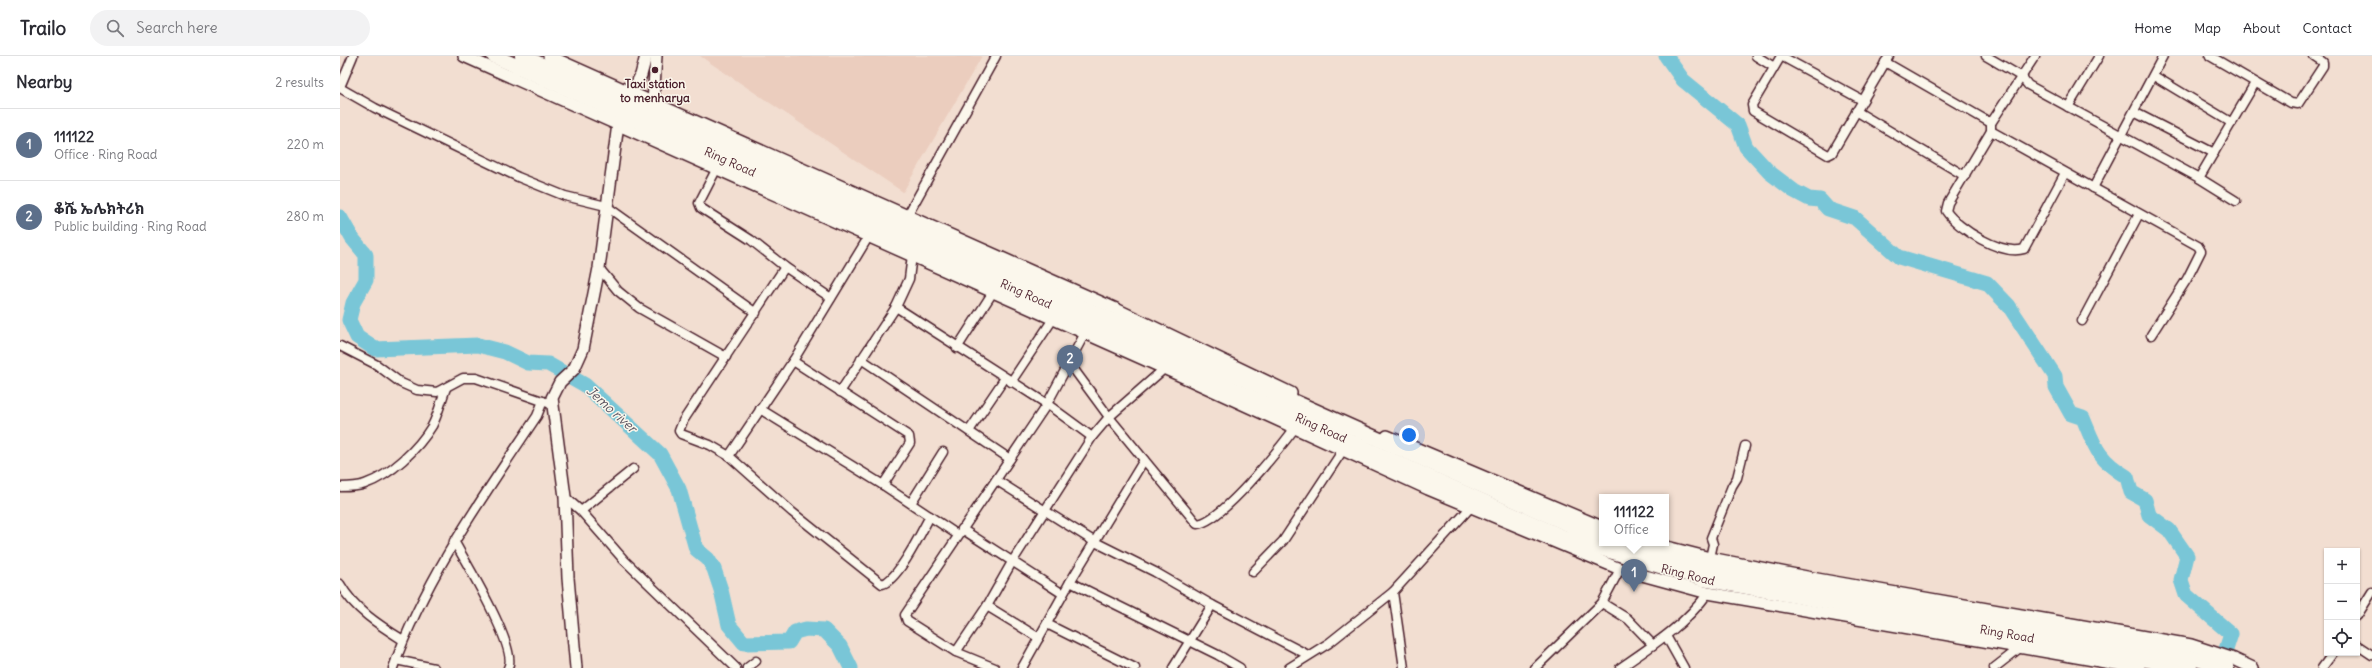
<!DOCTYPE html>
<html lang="en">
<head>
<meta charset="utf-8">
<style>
  body { margin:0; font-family:Delius,"Noto Sans Ethiopic",sans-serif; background:#f2f2f3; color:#2b2b33 }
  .controls { position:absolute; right:12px; bottom:12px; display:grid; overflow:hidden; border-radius:0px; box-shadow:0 1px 3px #0004 }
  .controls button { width:36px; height:36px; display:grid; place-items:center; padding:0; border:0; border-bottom:1px solid #e1e1e2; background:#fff; color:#2b2b33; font:20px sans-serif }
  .you { position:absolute; left:1069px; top:379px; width:14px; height:14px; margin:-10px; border:3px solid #fff; border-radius:50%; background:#1a73e8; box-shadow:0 0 0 6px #1a73e833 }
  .badge { display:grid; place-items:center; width:26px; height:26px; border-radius:50%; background:#4a1f2b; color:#fff; font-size:13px; font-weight:700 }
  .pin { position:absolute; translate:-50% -33px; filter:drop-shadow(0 1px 2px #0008) }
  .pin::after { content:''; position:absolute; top:21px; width:14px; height:12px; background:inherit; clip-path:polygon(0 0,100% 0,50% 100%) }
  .popup { position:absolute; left:1259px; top:438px; width:70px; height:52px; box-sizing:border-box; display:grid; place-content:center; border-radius:0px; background:#fff; filter:drop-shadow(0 1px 3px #0005); font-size:13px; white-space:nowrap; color:#7c7c81 }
  .popup b { font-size:15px; color:#2b2b33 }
  .popup::after { content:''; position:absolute; left:50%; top:100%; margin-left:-8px; border:8px solid transparent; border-top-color:#fff }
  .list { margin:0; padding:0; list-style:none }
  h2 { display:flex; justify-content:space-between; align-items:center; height:52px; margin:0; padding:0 16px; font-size:17px }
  h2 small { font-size:13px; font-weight:400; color:#7c7c81 }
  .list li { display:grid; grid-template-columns:26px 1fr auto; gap:12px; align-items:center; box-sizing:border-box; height:72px; padding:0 16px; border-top:1px solid #e1e1e2 }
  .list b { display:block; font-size:15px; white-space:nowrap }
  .list p { margin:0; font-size:13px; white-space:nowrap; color:#7c7c81 }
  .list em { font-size:13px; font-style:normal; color:#7c7c81 }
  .icon { flex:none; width:22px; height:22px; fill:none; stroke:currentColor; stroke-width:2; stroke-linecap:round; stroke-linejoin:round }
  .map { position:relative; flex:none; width:2032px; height:612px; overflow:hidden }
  header { display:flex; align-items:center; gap:24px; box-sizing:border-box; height:56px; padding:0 20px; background:#fff; border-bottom:1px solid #e1e1e2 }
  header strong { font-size:19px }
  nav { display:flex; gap:22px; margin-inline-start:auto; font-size:14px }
  .search { width:280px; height:36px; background:#f2f2f3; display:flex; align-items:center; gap:10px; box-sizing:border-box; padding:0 14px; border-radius:22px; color:#7c7c81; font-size:15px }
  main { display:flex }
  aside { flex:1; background:#fff }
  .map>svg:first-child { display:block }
  .built { fill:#ebcdbe }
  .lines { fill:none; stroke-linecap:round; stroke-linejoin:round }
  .river { stroke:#79c6d7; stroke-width:15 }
  .street-casing { stroke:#4a1f2b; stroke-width:11 }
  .secondary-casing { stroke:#4a1f2b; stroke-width:14 }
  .highway-casing { stroke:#4a1f2b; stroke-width:17 }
  .street { stroke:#fbf7ec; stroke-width:8 }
  .secondary { stroke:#fbf7ec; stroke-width:11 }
  .highway { stroke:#fbf7ec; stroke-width:14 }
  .poi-dot { fill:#4a1f2b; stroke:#fbf7ec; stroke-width:1.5 }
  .labels { text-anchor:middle; stroke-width:3; stroke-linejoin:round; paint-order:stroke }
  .poi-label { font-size:12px; font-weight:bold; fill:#4a1f2b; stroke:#fbf7ec }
  .street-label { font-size:12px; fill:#4a1f2b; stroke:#fbf7ec }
  .water-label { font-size:13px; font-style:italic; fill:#58515f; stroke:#fbf7ec }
</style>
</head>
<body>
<header>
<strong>Trailo</strong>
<div class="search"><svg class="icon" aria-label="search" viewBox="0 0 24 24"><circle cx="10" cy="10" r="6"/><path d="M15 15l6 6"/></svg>Search here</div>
<nav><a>Home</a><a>Map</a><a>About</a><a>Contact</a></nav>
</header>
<main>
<aside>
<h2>Nearby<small>2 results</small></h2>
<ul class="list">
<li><span class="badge" style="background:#5c6f8a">1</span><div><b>111122</b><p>Office · Ring Road</p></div><em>220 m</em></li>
<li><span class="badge" style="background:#5c6f8a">2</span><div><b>ቆሼ ኤሌክትሪክ</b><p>Public building · Ring Road</p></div><em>280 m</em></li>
</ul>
</aside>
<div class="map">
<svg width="2032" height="612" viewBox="0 0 2032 612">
  <rect width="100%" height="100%" fill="#f2ded1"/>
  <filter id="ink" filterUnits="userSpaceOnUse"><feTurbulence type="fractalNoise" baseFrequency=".025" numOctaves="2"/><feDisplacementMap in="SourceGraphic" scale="8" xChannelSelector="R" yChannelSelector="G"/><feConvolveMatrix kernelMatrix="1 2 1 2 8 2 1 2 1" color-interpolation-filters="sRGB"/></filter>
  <g filter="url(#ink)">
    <!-- built -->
    <path class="built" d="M360,0H642L563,136Z"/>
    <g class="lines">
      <!-- river -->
      <g class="river">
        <path d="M1326,0L1343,24L1398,69L1406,91L1429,116L1454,135L1469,143L1480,144L1488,153L1515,162L1559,201L1647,227L1669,250L1715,320L1716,331L1731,358L1743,362C1755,391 1758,404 1787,421L1791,436L1805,444L1809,459L1829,474L1847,500L1841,524L1846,539L1891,578L1880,612"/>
        <path d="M0,161L12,182L26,199V224L13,247L9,264L17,281L35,293L138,289L165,296L188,307L208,308L245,329L320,398L339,433L356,493L368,503L374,513L381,534L389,569L404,587L449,586L455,576L466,573L484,574L500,590L511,612"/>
      </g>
      <!-- street casing -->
      <g class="street-casing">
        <g id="street">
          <path d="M1416,0L1434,11"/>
          <path d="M1441,0L1412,49L1413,55L1488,99L1492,97L1549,0"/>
          <path d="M1441,0L1522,44"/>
          <path d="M1646,0L1682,21L1688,29L1859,122L1896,145"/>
          <path d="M1695,0L1651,67V75L1608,147L1606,155C1618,173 1662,200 1684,193L1725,117"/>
          <path d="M1870,0L1951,47L1958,48L1983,10V6L1974,0"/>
          <path d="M1545,6L1651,67"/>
          <path d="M1814,20L1892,67"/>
          <path d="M0,31L13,0"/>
          <path d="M0,32L35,52L178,121L225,140L266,150L416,257"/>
          <path d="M1728,51L1759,0"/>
          <path d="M1516,55L1625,120"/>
          <path d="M1794,56L1874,97"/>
          <path d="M1651,75L1858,190L1861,195L1847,223L1811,279"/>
          <path d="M377,112L359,147L361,152L411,184L445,211L491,242"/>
          <path d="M1859,122L1915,27"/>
          <path d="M1753,132L1823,0"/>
          <path d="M565,164L656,0"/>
          <path d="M445,211L343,365L339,375L341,378L370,389L389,400L452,456L542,528C558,525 582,475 590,460"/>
          <path d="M259,212L278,235L299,252L386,301"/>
          <path d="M556,251L707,348L752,381"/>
          <path d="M1742,265L1799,158"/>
          <path d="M0,290L37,309L61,327L77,334L97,336L123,322H136L208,347"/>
          <path d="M617,292L653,236"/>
          <path d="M521,303L670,403"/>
          <path d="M453,305L569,380L570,387L543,429"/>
          <path d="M730,308L769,361L857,468C882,466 939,393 955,372"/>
          <path d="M671,326L713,263"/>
          <path d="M500,336L556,251L569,223L572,199"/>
          <path d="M420,353L543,429L618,479"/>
          <path d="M629,375L665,322"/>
          <path d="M389,400L453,305L529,180"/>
          <path d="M656,424L755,486L815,516L872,549L968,599"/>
          <path d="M0,431C8,431 17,431 25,428C51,419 78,393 92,370C98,359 101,345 106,332"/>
          <path d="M225,441L241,455L284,504L396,612"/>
          <path d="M571,447L603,396"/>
          <path d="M241,455L293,413"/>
          <path d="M622,473L723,538"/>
          <path d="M114,485C125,505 179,593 168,612"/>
          <path d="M1370,502L1373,488L1371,482L1392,430L1397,422L1405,390"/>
          <path d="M913,516L943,485L1003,394"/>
          <path d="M730,526L878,599L900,612"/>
          <path d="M0,528C14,553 39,569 63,584"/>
          <path d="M1262,547L1288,563L1313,589"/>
          <path d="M647,550L699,582"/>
          <path d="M2017,560L2032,536"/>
          <path d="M707,568L795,612"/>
          <path d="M1326,580L1344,612"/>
          <path d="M2017,589L2032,599"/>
          <path d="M616,596L647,550L672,506L752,381L769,361L825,312"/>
          <path d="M56,604L94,612"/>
          <path d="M53,612C86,520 143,441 197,360L203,345"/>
          <path d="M407,612L416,605"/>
          <path d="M655,612L616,596L567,565L565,559L707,348L745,277"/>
          <path d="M682,612L730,526L804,404"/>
          <path d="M833,612L872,549"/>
          <path d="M949,612L989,587L1053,536"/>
          <path d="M1064,612L1053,536L1130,452"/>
          <path d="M1195,612L1262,547L1280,513"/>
          <path d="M1280,612C1312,590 1345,569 1368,537"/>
          <path d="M1654,612L1681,591"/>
          <path d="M1982,612L1993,597"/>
        </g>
      </g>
      <!-- secondary casing -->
      <g class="secondary-casing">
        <g id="secondary">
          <path d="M124,0L837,318L1088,433L1280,513L1368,537L1799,612"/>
          <path d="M209,0L776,253L951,337"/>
          <path d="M292,37L301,19L306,0"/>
          <path d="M313,47L316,0"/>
          <path d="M1047,380L1262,471"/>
          <path d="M1311,487L1370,502L1477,523L1851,589L1894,603L1913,612"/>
          <path d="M236,612L228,522L225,441L212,342L220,326L234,313L243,293L259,212L278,68"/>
        </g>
      </g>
      <!-- highway casing -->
      <g class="highway-casing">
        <g id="highway">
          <path d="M154,0L1223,481L1363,523L1850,612"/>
          <path d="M182,0L1241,474L1262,481"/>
          <path d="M1279,487L1327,502L1398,519L1846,600L1887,612"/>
        </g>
      </g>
      <!-- street -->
      <use href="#street" class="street"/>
      <!-- secondary -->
      <use href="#secondary" class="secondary"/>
      <!-- highway -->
      <use href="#highway" class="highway"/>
    </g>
  </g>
  <!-- markers -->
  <circle class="poi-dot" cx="315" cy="14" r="4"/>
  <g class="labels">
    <!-- poi labels -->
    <g class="poi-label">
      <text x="315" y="32">Taxi station<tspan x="315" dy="14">to menharya</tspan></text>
    </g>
    <!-- street labels -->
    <g class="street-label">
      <text transform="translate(390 106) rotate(24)" y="4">Ring Road</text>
      <text transform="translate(686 238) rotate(24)" y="4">Ring Road</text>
      <text transform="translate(981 372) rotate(24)" y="4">Ring Road</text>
      <text transform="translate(1348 519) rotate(14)" y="4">Ring Road</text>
      <text transform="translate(1667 578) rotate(10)" y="4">Ring Road</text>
    </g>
    <!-- water labels -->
    <g class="water-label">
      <text transform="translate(272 353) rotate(42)" y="5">Jemo river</text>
    </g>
  </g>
</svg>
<div class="controls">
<button>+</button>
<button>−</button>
<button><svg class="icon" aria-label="locate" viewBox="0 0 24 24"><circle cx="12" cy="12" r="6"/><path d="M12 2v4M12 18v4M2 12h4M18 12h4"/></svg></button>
</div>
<div class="you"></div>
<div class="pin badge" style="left:1294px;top:536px;background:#5c6f8a">1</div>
<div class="popup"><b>111122</b>Office</div>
<div class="pin badge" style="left:730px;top:322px;background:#5c6f8a">2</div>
</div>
</main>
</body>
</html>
